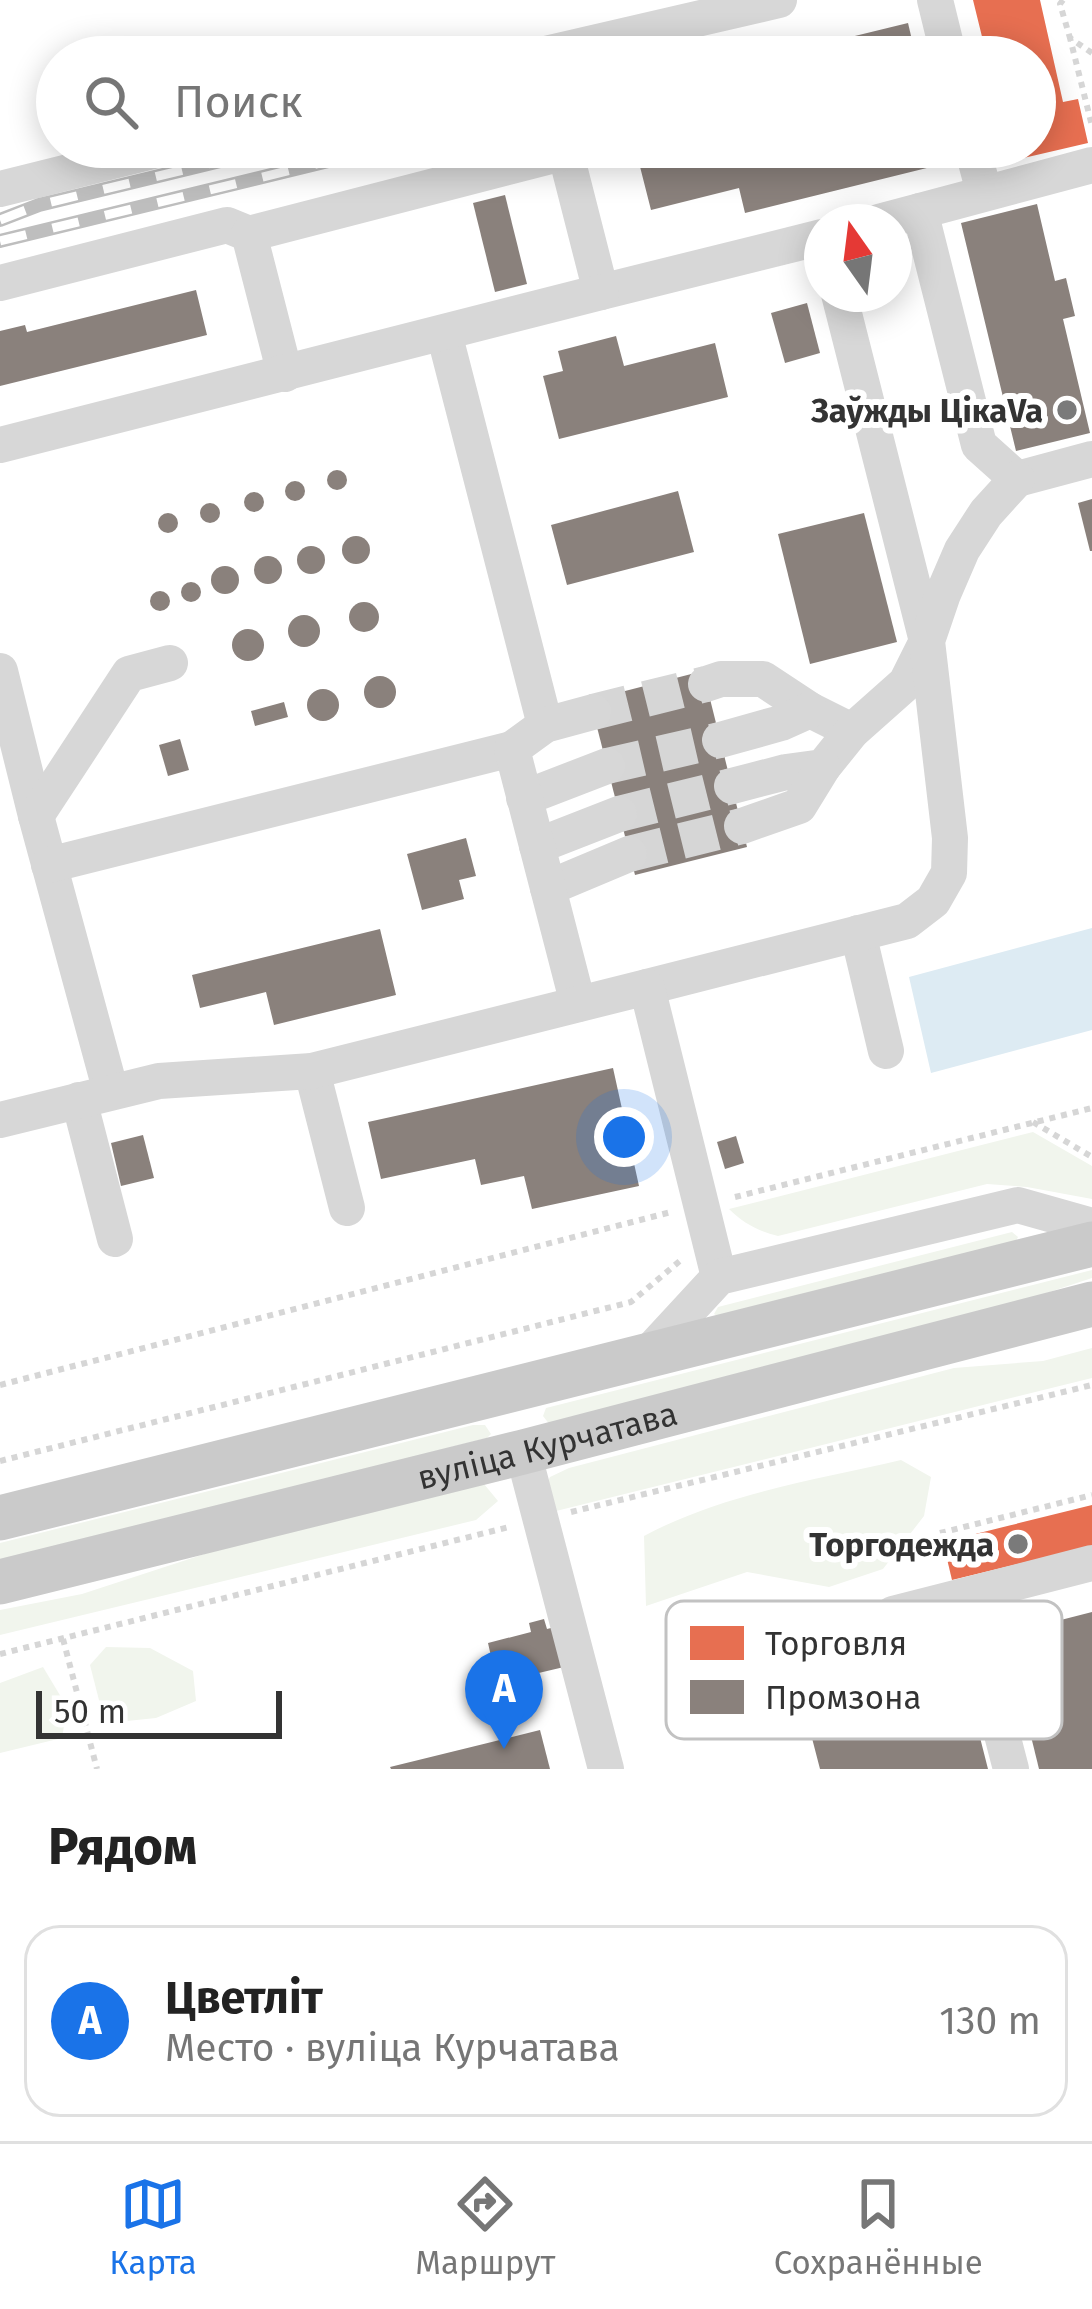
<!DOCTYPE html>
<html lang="ru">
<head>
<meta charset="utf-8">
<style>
  body { margin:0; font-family:"Fira Sans",sans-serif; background:#f2f2f2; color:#222 }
  .compass { position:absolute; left:804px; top:204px; width:108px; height:108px; border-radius:50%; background:#fff; box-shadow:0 6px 30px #0003; rotate:346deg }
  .scale { position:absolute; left:36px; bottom:30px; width:246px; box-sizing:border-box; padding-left:12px; border:6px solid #333; border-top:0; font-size:33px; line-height:42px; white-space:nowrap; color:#333; -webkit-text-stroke:9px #fff; paint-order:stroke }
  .you { position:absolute; left:624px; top:1137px; width:42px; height:42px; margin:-30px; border:9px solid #fff; border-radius:50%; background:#1a73e8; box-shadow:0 0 0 18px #1a73e833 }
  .badge { display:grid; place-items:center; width:78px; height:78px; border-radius:50%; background:#1a73e8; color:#fff; font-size:39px; font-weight:700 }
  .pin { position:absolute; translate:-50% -99px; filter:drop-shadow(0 3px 6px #0008) }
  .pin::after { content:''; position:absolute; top:63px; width:42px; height:36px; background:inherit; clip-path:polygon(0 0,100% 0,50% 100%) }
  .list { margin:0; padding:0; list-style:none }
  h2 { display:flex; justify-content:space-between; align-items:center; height:156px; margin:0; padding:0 48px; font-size:51px }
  h2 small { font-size:39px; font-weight:400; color:#767676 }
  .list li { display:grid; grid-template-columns:78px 1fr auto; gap:36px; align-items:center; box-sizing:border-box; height:192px; margin:0 24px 24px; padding:0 24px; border:3px solid #e0e0e0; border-radius:36px }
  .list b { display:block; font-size:45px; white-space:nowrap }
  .list p { margin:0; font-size:39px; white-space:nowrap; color:#767676 }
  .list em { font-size:39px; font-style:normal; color:#767676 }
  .icon { flex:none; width:66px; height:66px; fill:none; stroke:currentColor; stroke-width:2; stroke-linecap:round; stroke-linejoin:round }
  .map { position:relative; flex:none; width:1092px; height:1769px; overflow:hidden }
  .search { position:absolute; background:#fff; box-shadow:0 6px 30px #0003; left:36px; right:36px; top:36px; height:132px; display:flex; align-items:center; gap:30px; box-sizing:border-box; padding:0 42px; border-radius:66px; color:#767676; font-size:45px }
  .sheet { height:372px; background:#fff }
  nav { display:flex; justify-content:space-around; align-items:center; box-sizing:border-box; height:168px; border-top:3px solid #e0e0e0; background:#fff; font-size:33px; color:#767676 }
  nav a { display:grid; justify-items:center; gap:6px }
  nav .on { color:#1a73e8 }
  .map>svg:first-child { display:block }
  .green { fill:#f1f5ed }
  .water { fill:#ddebf3 }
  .shops { fill:#e76f51 }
  .industry { fill:#8a817c }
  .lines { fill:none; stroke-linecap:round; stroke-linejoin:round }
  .minor-tunnel { stroke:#d6d6d6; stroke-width:36; stroke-dasharray:36 18; stroke-linecap:butt }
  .path { stroke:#d6d6d6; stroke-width:6; stroke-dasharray:6 6; stroke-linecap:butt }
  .minor { stroke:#d7d7d7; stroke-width:36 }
  .major { stroke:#cacaca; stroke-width:45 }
  .rail-casing { stroke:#bebebe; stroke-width:14 }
  .rail { stroke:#fff; stroke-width:9; stroke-dasharray:27; stroke-linecap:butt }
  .poi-dot { fill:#7a7a7a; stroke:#fff; stroke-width:4.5 }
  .labels { text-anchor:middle; stroke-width:12; stroke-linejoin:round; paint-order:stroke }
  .poi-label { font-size:33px; font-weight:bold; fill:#333; stroke:#fff; text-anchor:end }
  .street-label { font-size:33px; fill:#333; stroke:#fff }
  .key { fill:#fff; stroke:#c2c2c2; stroke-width:3 }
  .key-label { font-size:33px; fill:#333 }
</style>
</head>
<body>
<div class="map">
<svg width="1092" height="1769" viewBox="0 0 1092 1769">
  <rect width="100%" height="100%" fill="#fff"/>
  <!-- green -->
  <g class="green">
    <path d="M1033,1132L1092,1166V1199L1027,1187L987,1184L778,1236C758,1231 743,1223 729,1209Z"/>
    <path d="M1012,1232L1018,1237L1015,1243L720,1318L714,1314L718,1307Z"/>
    <path d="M1092,1270V1278L946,1326L550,1425L543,1416L546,1408Z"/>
    <path d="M1092,1348V1378L552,1512L545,1487L550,1477L569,1468L954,1368L1043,1361Z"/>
    <path d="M473,1425H485L491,1434L487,1438L0,1562V1543Z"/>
    <path d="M901,1460L931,1477L924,1516L883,1569L829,1587L747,1572L646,1606L644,1536C722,1494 815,1480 901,1460Z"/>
    <path d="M484,1484L498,1501L476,1520L0,1635V1610L82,1594L226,1547Z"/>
    <path d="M106,1647L150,1648L193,1671L196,1701L156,1718L117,1722L101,1708L90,1665Z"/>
    <path d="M43,1667L67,1707L62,1738L0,1753V1683Z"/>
  </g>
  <!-- water -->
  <path class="water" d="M1092,928V1030L931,1073L909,977Z"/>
  <!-- shops -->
  <g class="shops">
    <path d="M973,0H1040L1063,102L1078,99L1088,143L1011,161L1008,147H1035V57H987Z"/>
    <path d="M1092,1505V1546L952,1580L943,1542Z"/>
  </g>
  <!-- industry -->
  <g class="industry">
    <path d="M908,23L916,57H778L777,55Z"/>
    <path d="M635,147H939L943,164L745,213L739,188L651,210Z"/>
    <path d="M505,195L527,284L495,292L473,203Z"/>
    <path d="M1037,204L1055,281L1066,278L1075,316L1063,319L1090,433L1016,451L961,223Z"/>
    <path d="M196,290L207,335L0,386V331L25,325L27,332Z"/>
    <path d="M807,303L820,353L785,363L771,313Z"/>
    <path d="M616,336L624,366L715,343L728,397L559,439L543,376L563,371L558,351Z"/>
    <circle cx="337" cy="480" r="10"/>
    <circle cx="295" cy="491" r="10"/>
    <path d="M678,491L694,552L567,585L551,525Z"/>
    <circle cx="254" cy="502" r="10"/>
    <path d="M1092,499V551H1090L1078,503Z"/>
    <circle cx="210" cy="513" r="10"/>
    <circle cx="168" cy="523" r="10"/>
    <path d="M864,513L897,642L810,664L778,534Z"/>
    <circle cx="356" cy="550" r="14"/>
    <circle cx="311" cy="560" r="14"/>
    <circle cx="268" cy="570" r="14"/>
    <circle cx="225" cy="580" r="14"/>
    <circle cx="191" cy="592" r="10"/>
    <circle cx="160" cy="601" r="10"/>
    <circle cx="364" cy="617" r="15"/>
    <circle cx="304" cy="631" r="16"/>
    <circle cx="248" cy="645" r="16"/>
    <path d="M703,671L747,847L635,875L590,700Z"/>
    <circle cx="380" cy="692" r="16"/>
    <circle cx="323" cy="705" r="16"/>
    <path d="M284,702L288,717L255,726L251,711Z"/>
    <path d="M180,739L189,770L168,776L159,745Z"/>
    <path d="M466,838L476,876L459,880L464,899L422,910L407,854Z"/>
    <path d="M380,929L396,995L274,1025L266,992L200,1008L192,975Z"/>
    <path d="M613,1068L639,1186L532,1209L524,1176L481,1185L475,1159L381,1179L368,1122Z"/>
    <path d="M143,1135L154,1178L121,1186L111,1143Z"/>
    <path d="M736,1136L744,1163L725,1169L717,1142Z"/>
    <path d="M1092,1612V1769H1039L1006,1634Z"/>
    <path d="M544,1619L547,1629L555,1627L564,1667L497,1683L488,1643L531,1632L529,1623Z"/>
    <path d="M926,1686L934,1720L973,1710L988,1769H820L806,1715Z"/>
    <path d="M540,1730L550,1769H391L390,1767Z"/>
  </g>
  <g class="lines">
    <!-- minor-tunnel -->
    <g class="minor-tunnel">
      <path d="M593,712L706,684"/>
      <path d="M607,766L720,740"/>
      <path d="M619,814L732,786"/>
      <path d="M629,854L742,826"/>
    </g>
    <!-- path -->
    <g class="path">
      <path d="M1063,0L1060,4L1070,38"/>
      <path d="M1092,53L1070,38L1092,126"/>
      <path d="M1033,1122L1092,1157"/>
      <path d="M735,1197L1092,1108"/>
      <path d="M0,1385L671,1212"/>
      <path d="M0,1461L631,1302L681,1260"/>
      <path d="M571,1512L1092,1385"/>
      <path d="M940,1533L1092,1495"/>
      <path d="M63,1639L97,1769"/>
      <path d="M0,1654L509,1527"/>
    </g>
    <!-- minor -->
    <g class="minor">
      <path d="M935,0L949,57"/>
      <path d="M541,55L779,0"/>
      <path d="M564,147L601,292L822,237"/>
      <path d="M972,147L984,192"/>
      <path d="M0,189L169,147"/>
      <path d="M920,211L979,445L1017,479L1092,459"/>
      <path d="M879,222L1092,165"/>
      <path d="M0,283L227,225L249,234"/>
      <path d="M444,333L545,725"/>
      <path d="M285,374L249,234L566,152"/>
      <path d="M0,445L601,292"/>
      <path d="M0,671L36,816L111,1092"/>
      <path d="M706,684L721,679H763L810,710L852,731"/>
      <path d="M720,740L781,723L810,710"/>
      <path d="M732,786L786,772L823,767L852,731L906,683L927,641L839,294"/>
      <path d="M524,798L607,766"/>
      <path d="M36,816L129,674L170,663"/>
      <path d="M742,826L799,806L823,767"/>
      <path d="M537,846L619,814"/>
      <path d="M49,865L512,749"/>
      <path d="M548,888L629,854"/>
      <path d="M858,933L886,1051"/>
      <path d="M647,987L907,921L933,901L949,873L950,838L927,641L943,594L962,550L986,513L1017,479"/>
      <path d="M578,1004L512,749L545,725L593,712"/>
      <path d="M312,1071L347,1208"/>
      <path d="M79,1100L115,1239"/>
      <path d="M0,1120L159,1081L312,1071L647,987L719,1277"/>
      <path d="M647,1355L719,1277L1018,1205L1092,1226"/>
      <path d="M523,1452L606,1769"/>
      <path d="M966,1596L1011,1769"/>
      <path d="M893,1614L1092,1563"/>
    </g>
    <!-- major -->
    <g class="major">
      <path d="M0,1518L1092,1244"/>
      <path id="s1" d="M0,1582L523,1452L1092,1304"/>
    </g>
    <!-- rail casing -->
    <g class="rail-casing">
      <g id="rail">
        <path d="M0,220L39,205L278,147"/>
        <path d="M0,241L386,147"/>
      </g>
    </g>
    <!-- rail -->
    <use href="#rail" class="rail"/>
  </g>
  <!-- markers -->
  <g class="poi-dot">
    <circle cx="1067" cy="410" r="12"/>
    <circle cx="1018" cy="1544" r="12"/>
  </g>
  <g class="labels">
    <!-- poi labels -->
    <g class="poi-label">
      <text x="1043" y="422">Заўжды ЦiкаVa</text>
      <text x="994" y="1556">Торгодежда</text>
    </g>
    <!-- street labels -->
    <g class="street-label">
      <text dy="12" stroke="none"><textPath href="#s1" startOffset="564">вуліца Курчатава</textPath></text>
    </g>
  </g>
  <!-- legend -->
  <rect x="666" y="1601" width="396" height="138" rx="18" class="key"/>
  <rect x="690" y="1626" width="54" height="34" fill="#e76f51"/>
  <rect x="690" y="1680" width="54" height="34" fill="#8a817c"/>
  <g class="key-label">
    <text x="765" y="1655">Торговля</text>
    <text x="765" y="1709">Промзона</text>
  </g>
</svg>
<svg class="compass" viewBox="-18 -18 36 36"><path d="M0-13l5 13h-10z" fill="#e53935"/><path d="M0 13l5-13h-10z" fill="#767676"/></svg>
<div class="scale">50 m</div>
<div class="you"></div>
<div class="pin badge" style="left:504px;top:1749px">A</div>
<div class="search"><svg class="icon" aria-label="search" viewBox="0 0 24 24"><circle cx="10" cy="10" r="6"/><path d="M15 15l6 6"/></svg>Поиск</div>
</div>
<section class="sheet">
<h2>Рядом<small></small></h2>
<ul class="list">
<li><span class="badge">A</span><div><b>Цветліт</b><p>Место · вуліца Курчатава</p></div><em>130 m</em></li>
</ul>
</section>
<nav>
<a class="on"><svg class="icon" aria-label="map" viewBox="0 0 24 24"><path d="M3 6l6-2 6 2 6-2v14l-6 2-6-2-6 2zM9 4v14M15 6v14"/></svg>Карта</a>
<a><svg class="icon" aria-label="directions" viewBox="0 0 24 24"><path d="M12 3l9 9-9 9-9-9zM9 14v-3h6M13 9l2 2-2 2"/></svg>Маршрут</a>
<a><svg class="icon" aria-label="saved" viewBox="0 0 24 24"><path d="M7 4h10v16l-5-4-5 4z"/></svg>Сохранённые</a>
</nav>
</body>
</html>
